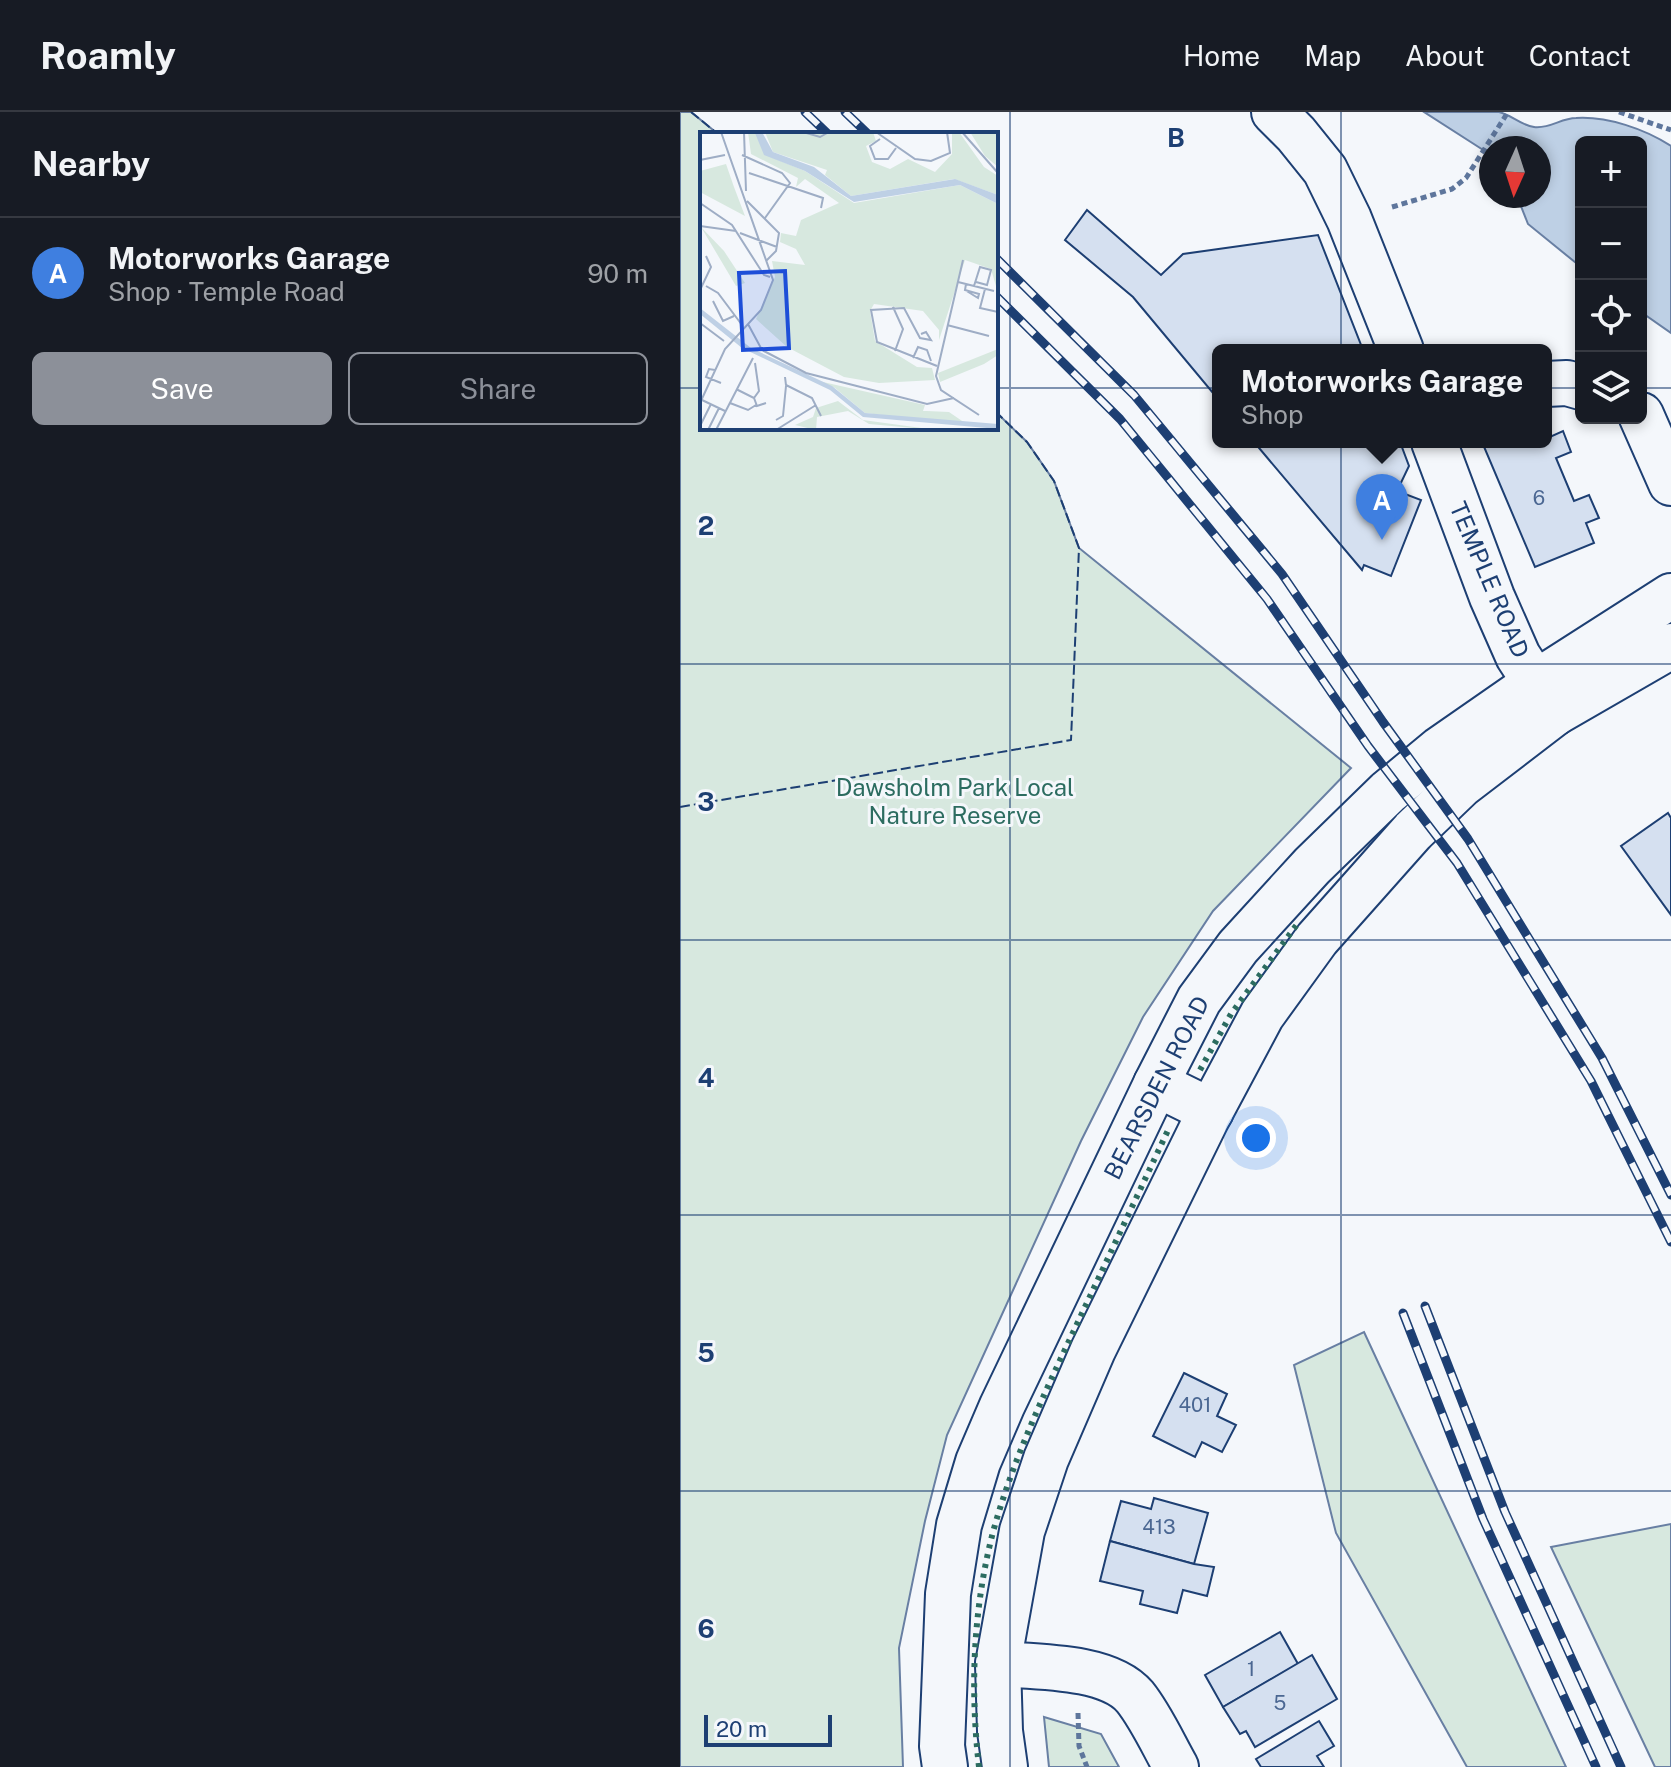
<!DOCTYPE html>
<html lang="en">
<head>
<meta charset="utf-8">
<style>
  body { margin:0; font-family:"Public Sans",sans-serif; background:#242831; color:#f1f3f6 }
  .controls { position:absolute; right:24px; top:24px; display:grid; overflow:hidden; border-radius:12px; box-shadow:0 4px 12px #0003 }
  .controls button { width:72px; height:72px; display:grid; place-items:center; padding:0; border:0; border-bottom:2px solid #363941; background:#171b24; color:#f1f3f6; font:40px sans-serif }
  .compass { position:absolute; left:799px; top:24px; width:72px; height:72px; border-radius:50%; background:#171b24; box-shadow:0 4px 12px #0003; rotate:183deg }
  .scale { position:absolute; left:24px; bottom:20px; width:128px; box-sizing:border-box; padding-left:8px; border:4px solid #1d3f73; border-top:0; font-size:22px; line-height:28px; white-space:nowrap; color:#1d3f73; -webkit-text-stroke:6px #f4f7fb; paint-order:stroke }
  .you { position:absolute; left:576px; top:1026px; width:28px; height:28px; margin:-20px; border:6px solid #fff; border-radius:50%; background:#1a73e8; box-shadow:0 0 0 12px #1a73e833 }
  .badge { display:grid; place-items:center; width:52px; height:52px; border-radius:50%; background:#8c9099; color:#fff; font-size:26px; font-weight:700 }
  .pin { position:absolute; translate:-50% -66px; filter:drop-shadow(0 2px 4px #0008) }
  .pin::after { content:''; position:absolute; top:42px; width:28px; height:24px; background:inherit; clip-path:polygon(0 0,100% 0,50% 100%) }
  .popup { position:absolute; left:532px; top:232px; width:340px; height:104px; box-sizing:border-box; display:grid; place-content:center; border-radius:12px; background:#171b24; filter:drop-shadow(0 2px 6px #0005); font-size:26px; white-space:nowrap; color:#9ea1a6 }
  .popup b { font-size:30px; color:#f1f3f6 }
  .popup::after { content:''; position:absolute; left:50%; top:100%; margin-left:-16px; border:16px solid transparent; border-top-color:#171b24 }
  .list { margin:0; padding:0; list-style:none }
  h2 { display:flex; justify-content:space-between; align-items:center; height:104px; margin:0; padding:0 32px; font-size:34px }
  h2 small { font-size:26px; font-weight:400; color:#9ea1a6 }
  .list li { display:grid; grid-template-columns:52px 1fr auto; gap:24px; align-items:center; box-sizing:border-box; height:112px; padding:0 32px; border-top:2px solid #363941 }
  .list b { display:block; font-size:30px; white-space:nowrap }
  .list p { margin:0; font-size:26px; white-space:nowrap; color:#9ea1a6 }
  .list em { font-size:26px; font-style:normal; color:#9ea1a6 }
  .actions { display:flex; gap:16px; padding:24px 32px }
  .actions a { flex:1; padding:18px 0; border:2px solid #8c9099; border-radius:12px; text-align:center; font-size:28px; color:#8c9099 }
  .actions .main { background:#8c9099; color:#fff }
  .icon { flex:none; width:44px; height:44px; fill:none; stroke:currentColor; stroke-width:2; stroke-linecap:round; stroke-linejoin:round }
  .map { position:relative; flex:none; width:991px; height:1655px; overflow:hidden }
  header { display:flex; align-items:center; gap:48px; box-sizing:border-box; height:112px; padding:0 40px; background:#171b24; border-bottom:2px solid #363941 }
  header strong { font-size:38px }
  nav { display:flex; gap:44px; margin-inline-start:auto; font-size:28px }
  main { display:flex }
  aside { flex:1; background:#171b24 }
  .map>svg:first-child { display:block }
  .green { fill:#d7e8df; stroke:#687fa3; stroke-width:2 }
  .water { fill:#bed0e5; stroke:#687fa3; stroke-width:2 }
  .building { fill:#d5e0f0; stroke:#1d3f73; stroke-width:2 }
  .lines { fill:none; stroke-linecap:round; stroke-linejoin:round }
  .minor-casing { stroke:#1d3f73; stroke-width:48 }
  .major-casing { stroke:#1d3f73; stroke-width:48 }
  .path { stroke:#5e769c; stroke-width:5; stroke-dasharray:6 4; stroke-linecap:butt }
  .minor { stroke:#f4f7fb; stroke-width:44 }
  .major { stroke:#f4f7fb; stroke-width:44 }
  .rail-casing { stroke:#1d3f73; stroke-width:9 }
  .rail { stroke:#f4f7fb; stroke-width:6; stroke-dasharray:18; stroke-linecap:butt }
  .hedge { stroke:#2c6c60; stroke-width:6; stroke-dasharray:4 6; stroke-linecap:butt }
  .fence { stroke:#1d3f73; stroke-width:2; stroke-dasharray:10 4; stroke-linecap:butt }
  .grid { fill:none; stroke:#1d3f73; stroke-width:2; stroke-opacity:0.55 }
  .labels { text-anchor:middle; stroke-width:6; stroke-linejoin:round; paint-order:stroke }
  .number-label { font-size:20px; fill:#4b6792 }
  .street-label { font-size:24px; fill:#1d3f73; stroke:#f4f7fb }
  .park-label { font-size:24px; fill:#2c6c60; stroke:#f4f7fb }
  .inset-road { fill:none; stroke:#9eadc5; stroke-width:2 }
  .view { fill:#1d4ed8; fill-opacity:0.15; stroke:#1d4ed8; stroke-width:4 }
  .inset-edge { fill:none; stroke:#1d3f73; stroke-width:4 }
  .grid-label { font-size:26px; text-anchor:middle; font-weight:bold; fill:#1d3f73; stroke:#f4f7fb; stroke-width:6; stroke-linejoin:round; paint-order:stroke }
</style>
</head>
<body>
<header>
<strong>Roamly</strong>
<nav><a>Home</a><a>Map</a><a>About</a><a>Contact</a></nav>
</header>
<main>
<aside>
<h2>Nearby<small></small></h2>
<ul class="list">
<li><span class="badge" style="background:#3f7fe0">A</span><div><b>Motorworks Garage</b><p>Shop · Temple Road</p></div><em>90 m</em></li>
</ul>
<div class="actions"><a class="main">Save</a><a>Share</a></div>
</aside>
<div class="map">
<svg width="991" height="1655" viewBox="0 0 991 1655">
  <rect width="100%" height="100%" fill="#f4f7fb"/>
  <!-- green -->
  <g class="green">
    <path d="M0,0H11L38,22H22V316H316V300L347,330L374,369L399,436L671,656L533,799L463,905L401,1029L267,1323L245,1409L219,1536L223,1655H0Z"/>
    <path d="M684,1220L886,1655H787L656,1421L614,1253Z"/>
    <path d="M991,1412V1655H975L871,1435Z"/>
    <path d="M364,1605L421,1622L439,1655H369Z"/>
  </g>
  <!-- water -->
  <path class="water" d="M744,0C764,0 801,0 819,0C832,3 840,13 854,15C870,17 881,6 896,6C927,4 965,17 991,34V221L961,200V30H901V155L848,112L837,84H859V36H811V43Z"/>
  <!-- building -->
  <g class="building">
    <path d="M407,98L481,163L503,142L638,123L683,238H538V287L453,185L385,128Z"/>
    <path d="M866,315L870,325L883,319L891,340L876,346L894,389L909,383L919,406L906,411L914,431L855,455L802,330H866Z"/>
    <path d="M574,330H720L729,354L717,379L741,388L711,464L684,453L682,458Z"/>
    <path d="M988,701L991,706V803L941,734Z"/>
    <path d="M504,1261L547,1282L537,1304L556,1313L542,1340L522,1330L515,1345L473,1324Z"/>
    <path d="M474,1386L528,1401L514,1452L430,1429L441,1389L471,1397Z"/>
    <path d="M430,1429L514,1452L534,1455L527,1484L503,1478L497,1501L460,1492L463,1479L420,1469Z"/>
    <path d="M600,1520L618,1552L543,1595L525,1563Z"/>
    <path d="M632,1543L657,1587L575,1635L566,1619L560,1622L543,1595Z"/>
    <path d="M639,1609L654,1634L637,1644L644,1655H581L576,1647Z"/>
  </g>
  <g class="lines">
    <!-- minor casing -->
    <g class="minor-casing">
      <g id="minor">
        <path d="M594,0L616,22L645,58L669,107L721,238"/>
        <path d="M866,272L887,271L901,275"/>
        <path d="M961,303L991,371"/>
        <path d="M754,330L812,485L838,544L875,601"/>
        <path d="M476,972L531,999"/>
        <path d="M318,1552C356,1555 428,1553 455,1585C471,1605 483,1632 496,1655"/>
      </g>
    </g>
    <!-- major casing -->
    <g class="major-casing">
      <g id="major">
        <path d="M265,1655L262,1634L268,1482L279,1413L298,1350L322,1294L476,972L519,888L558,835L632,754L708,680L760,637L855,571L991,484"/>
        <path d="M325,1655L320,1619L318,1552L342,1419L366,1347L413,1238L526,1008L582,903L637,827L733,719L781,673L875,601L991,534"/>
      </g>
    </g>
    <!-- path -->
    <g class="path">
      <path d="M939,0L991,18"/>
      <path d="M712,95L772,77L786,66L828,0"/>
      <path d="M398,1601L399,1634L407,1655"/>
    </g>
    <!-- minor -->
    <use href="#minor" class="minor"/>
    <!-- major -->
    <use href="#major" class="major"/>
    <!-- rail casing -->
    <g class="rail-casing">
      <g id="rail">
        <path d="M125,0L148,22"/>
        <path d="M165,0L188,22"/>
        <path d="M316,146L454,283L602,462L703,610L788,727L922,946L991,1083"/>
        <path d="M316,184L440,307L587,487L688,634L777,751L911,969L991,1130"/>
        <path d="M745,1194L825,1400L941,1655"/>
        <path d="M723,1201L803,1407L916,1655"/>
      </g>
    </g>
    <!-- rail -->
    <use href="#rail" class="rail"/>
    <!-- hedge -->
    <g class="hedge">
      <path d="M520,958L551,902L618,811"/>
      <path d="M299,1655C290,1577 293,1497 313,1420C333,1347 365,1280 397,1212C428,1146 459,1080 490,1014"/>
    </g>
    <!-- fence -->
    <g class="fence">
      <path d="M11,0L38,22"/>
      <path d="M0,695L391,628L399,436L374,369L347,330L316,300"/>
    </g>
  </g>
  <!-- grid -->
  <path class="grid" d="M330,0V1655M661,0V1655M0,276H22M316,276H901M961,276H991M0,552H991M0,828H991M0,1103H991M0,1379H991"/>
  <g class="labels">
    <!-- number labels -->
    <g class="number-label">
      <text x="859" y="393">6</text>
      <text x="515" y="1300">401</text>
      <text x="479" y="1422">413</text>
      <text x="571" y="1564">1</text>
      <text x="600" y="1598">5</text>
    </g>
    <!-- street labels -->
    <g class="street-label">
      <text transform="translate(809 468) rotate(67)" y="8">TEMPLE ROAD</text>
      <text transform="translate(477 976) rotate(-63)" y="8">BEARSDEN ROAD</text>
    </g>
    <!-- park labels -->
    <g class="park-label">
      <text x="275" y="684">Dawsholm Park Local<tspan x="275" dy="28">Nature Reserve</tspan></text>
    </g>
  </g>
  <!-- overview -->
  <g transform="translate(20 20)">
    <rect width="298" height="298" fill="#f4f7fb"/>
    <path d="M48,0H56L71,25L105,39L154,71L260,53L298,72V161L291,137L265,128L239,208V198L223,179L174,172L170,179L175,209L217,235L232,236L235,248L179,251L144,245L87,215L56,187L75,145L72,129L105,133L96,117L80,110L81,101L96,104L101,88L139,71L105,47L96,55L98,46L51,22ZM65,0H173L176,9L166,14L172,30L190,37L208,27L235,40L252,22V2L259,0L284,35L298,44V63L254,47L151,64L125,43L127,38L73,20ZM270,0H298V35L285,24ZM26,32L34,55L45,84L0,60V39ZM1,95L24,119L45,151L36,154ZM298,217V223L284,232L240,250L238,241ZM114,248L225,273L223,279L160,276L249,280L268,293L165,281L135,256ZM138,269L163,288L236,298L169,292L148,279L117,285L116,298L95,293L113,285L116,276Z" fill="#d7e8df"/>
    <path d="M62,0L73,20L114,35L151,64L255,47L298,63V72L260,53L154,70L105,39L64,23L55,1ZM0,176L51,216L132,254L165,281L298,292V297L163,285L130,258L42,216L0,182Z" fill="#bed0e5"/>
    <path class="inset-road" d="M44,0L46,59M103,0L120,5L129,0M176,0L215,27L231,29L250,21L247,0M262,0L298,41M180,7L170,14L175,27H188L196,16M42,23L82,41L90,51L65,86M0,28L25,23M49,41L123,66L121,76M47,69L79,101L76,119L66,129M0,71L32,93L64,143L70,145M0,94L36,99M40,101L77,115M263,128L236,244L241,258L279,283M258,150L294,159M6,154L18,161L42,193M274,154L280,135L291,138L287,153L276,150M285,157L280,176L298,180M0,158L11,135L6,124M265,158L278,166L279,162L265,158L266,152M13,169L23,189L34,184M193,175L203,197L195,219M0,191L24,209M48,192L62,218L106,241L227,272L254,266M247,193L289,204M221,202L226,200L231,208L220,206L204,176L171,178L177,210L237,234M213,226L218,215L227,218L231,229M15,238L9,237L6,245L21,251M85,245L86,253L112,266L121,284M36,257L54,266L57,274L66,271M54,266L59,259L55,231M2,268L25,279M0,271L25,217L61,178L73,148L21,0M30,271L48,278L56,273M76,288L83,284L86,254M0,294L11,272M8,298L19,276M16,298L53,226M76,298L116,273"/>
    <path class="view" d="M85,139L89,216L43,218L39,141Z"/>
    <rect width="298" height="298" class="inset-edge"/>
  </g>
  <g class="grid-label">
    <text x="496" y="35">B</text>
    <text x="26" y="423">2</text>
    <text x="26" y="699">3</text>
    <text x="26" y="975">4</text>
    <text x="26" y="1250">5</text>
    <text x="26" y="1526">6</text>
  </g>
</svg>
<div class="controls">
<button>+</button>
<button>−</button>
<button><svg class="icon" aria-label="locate" viewBox="0 0 24 24"><circle cx="12" cy="12" r="6"/><path d="M12 2v4M12 18v4M2 12h4M18 12h4"/></svg></button>
<button><svg class="icon" aria-label="layers" viewBox="0 0 24 24"><path d="M12 4l9 5-9 5-9-5zM3 14l9 5 9-5"/></svg></button>
</div>
<svg class="compass" viewBox="-18 -18 36 36"><path d="M0-13l5 13h-10z" fill="#e53935"/><path d="M0 13l5-13h-10z" fill="#9ea1a6"/></svg>
<div class="scale">20 m</div>
<div class="you"></div>
<div class="pin badge" style="left:702px;top:428px;background:#3f7fe0">A</div>
<div class="popup"><b>Motorworks Garage</b>Shop</div>
</div>
</main>
</body>
</html>
